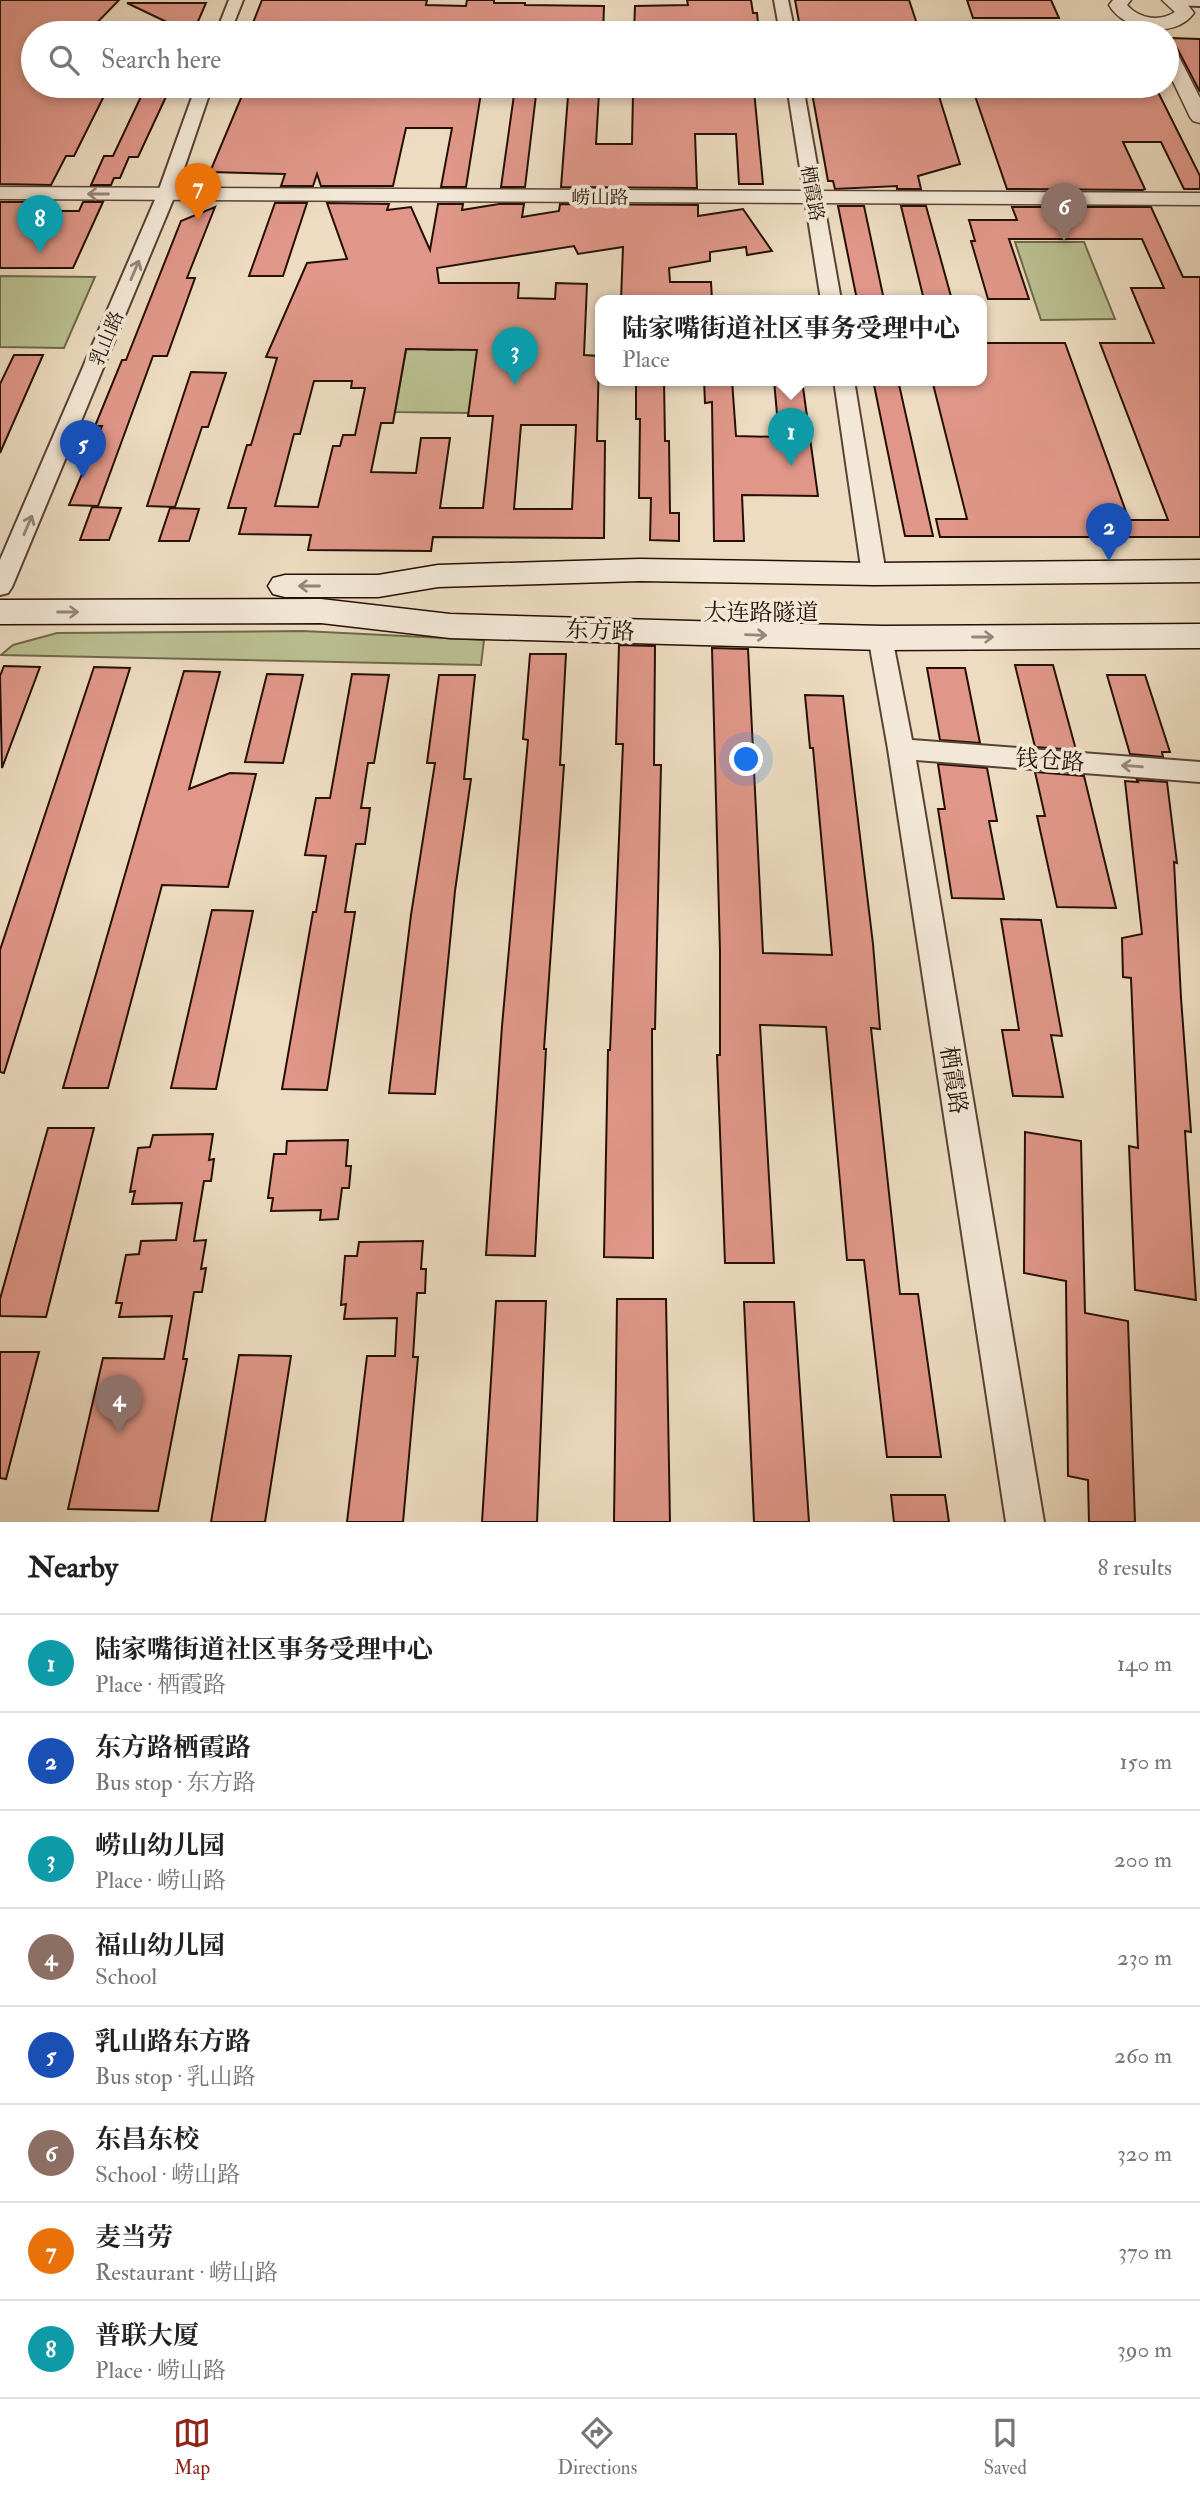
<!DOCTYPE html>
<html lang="en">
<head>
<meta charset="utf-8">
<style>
  body { margin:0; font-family:"IM FELL Double Pica","Noto Serif SC",serif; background:#f2f2f2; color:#222 }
  .you { position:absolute; left:747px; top:760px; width:24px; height:24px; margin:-18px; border:5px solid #fff; border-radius:50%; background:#1a73e8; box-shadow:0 0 0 10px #1a73e833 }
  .badge { display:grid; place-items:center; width:46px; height:46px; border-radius:50%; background:#8f2418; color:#fff; font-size:23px; font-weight:700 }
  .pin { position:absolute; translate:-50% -58px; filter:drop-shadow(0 2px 4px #0008) }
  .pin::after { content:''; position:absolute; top:37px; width:24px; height:21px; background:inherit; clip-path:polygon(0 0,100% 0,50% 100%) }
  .popup { position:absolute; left:595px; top:295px; width:392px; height:91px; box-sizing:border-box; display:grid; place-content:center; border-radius:14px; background:#fff; filter:drop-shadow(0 2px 5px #0005); font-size:23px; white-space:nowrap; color:#767676 }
  .popup b { font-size:26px; color:#222 }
  .popup::after { content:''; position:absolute; left:50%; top:100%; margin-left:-14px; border:14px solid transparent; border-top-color:#fff }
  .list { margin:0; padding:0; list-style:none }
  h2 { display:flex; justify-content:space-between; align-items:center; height:91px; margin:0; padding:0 28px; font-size:30px }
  h2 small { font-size:23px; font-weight:400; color:#767676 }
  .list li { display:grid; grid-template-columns:46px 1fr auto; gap:21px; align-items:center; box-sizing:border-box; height:98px; padding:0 28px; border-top:2px solid #e0e0e0 }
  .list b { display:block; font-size:26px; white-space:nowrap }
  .list p { margin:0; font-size:23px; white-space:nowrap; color:#767676 }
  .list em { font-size:23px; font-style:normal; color:#767676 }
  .icon { flex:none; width:38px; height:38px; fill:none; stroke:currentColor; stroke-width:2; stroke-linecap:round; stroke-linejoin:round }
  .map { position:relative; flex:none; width:1200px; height:1522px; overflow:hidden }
  .search { position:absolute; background:#fff; box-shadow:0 4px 10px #0003; left:21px; right:21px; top:21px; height:77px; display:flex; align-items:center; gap:18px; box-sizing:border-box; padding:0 24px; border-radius:38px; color:#767676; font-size:26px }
  .sheet { height:875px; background:#fff }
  nav { display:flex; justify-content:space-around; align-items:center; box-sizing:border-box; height:98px; border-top:2px solid #e0e0e0; background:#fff; font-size:19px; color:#767676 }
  nav a { display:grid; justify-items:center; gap:4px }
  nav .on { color:#8f2418 }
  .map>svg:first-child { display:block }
  .green { fill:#bac091; stroke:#70684b; stroke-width:2 }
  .building { fill:#e09789; stroke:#250f05; stroke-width:2; fill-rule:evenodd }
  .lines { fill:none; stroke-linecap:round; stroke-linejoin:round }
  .minor-casing { stroke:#574234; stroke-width:4 }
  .tertiary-casing { stroke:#574234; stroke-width:3 }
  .secondary-casing { stroke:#250f05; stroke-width:3 }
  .minor { fill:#f3e8d7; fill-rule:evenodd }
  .tertiary { fill:#f3e8d7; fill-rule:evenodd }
  .secondary { fill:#f3e8d7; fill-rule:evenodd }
  .oneway { stroke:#968678 }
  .labels { text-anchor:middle; stroke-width:7; stroke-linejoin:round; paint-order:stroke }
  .far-street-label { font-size:19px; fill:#250f05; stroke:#f3e8d7 }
  .street-label { font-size:23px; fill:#250f05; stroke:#f3e8d7 }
</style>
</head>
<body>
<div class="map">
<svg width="1200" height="1522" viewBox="0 0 1200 1522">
  <rect width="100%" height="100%" fill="#eddcc1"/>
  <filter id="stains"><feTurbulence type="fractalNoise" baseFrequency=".00286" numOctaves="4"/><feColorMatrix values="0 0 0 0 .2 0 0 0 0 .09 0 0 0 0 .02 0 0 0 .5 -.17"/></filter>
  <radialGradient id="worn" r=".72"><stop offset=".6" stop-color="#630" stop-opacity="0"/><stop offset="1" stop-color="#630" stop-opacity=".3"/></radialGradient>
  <!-- green -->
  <g class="green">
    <path d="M1015,242H1084L1115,319L1041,320Z"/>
    <path d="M0,276L95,277L64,348L0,347Z"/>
    <path d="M407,345L428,350H453L454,346H478L469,413L395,412Z"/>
    <path d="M303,631L484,640L481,665L1,655L13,645L57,633Z"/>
  </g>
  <!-- building -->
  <g class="building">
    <path d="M0,0H119L87,33H33V86H109L74,156H66L51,185L0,184Z"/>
    <path d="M262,0H427L426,5L466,6L467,0H494V3H525V5L604,6L603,33H249Z"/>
    <path d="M687,0H751L753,13H757L759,33H634L635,6L688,5Z"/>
    <path d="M795,0H909L920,33H801Z"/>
    <path d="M967,0H1051L1059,18H973Z"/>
    <path d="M127,3H206L193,33H171L175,26Z"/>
    <path d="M1170,38L1200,39V92L1178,50Z"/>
    <path d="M146,86H171L138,157H129L120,178H114L111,185H91L104,156H113Z"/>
    <path d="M246,86H366L364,94L481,93L466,187H441L452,128H406L393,186H321L317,174L313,186H281L285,174L210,172Z"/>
    <path d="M1026,86H1155L1200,176V189H1184L1161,142H1123L1145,189L1143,190L1007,189L974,93H1029Z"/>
    <path d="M679,91H754L763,184H739L736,134H695L697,188L561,187L568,96L599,93L596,144H632L633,94L679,95Z"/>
    <path d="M812,93H938L960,164L918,176L921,189H897V186L835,189L833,181H828Z"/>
    <path d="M514,95H536L525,187H501Z"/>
    <path d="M0,202H42L38,211H79L83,202H103L73,268H0Z"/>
    <path d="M275,203H307L283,276H249Z"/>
    <path d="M327,203L389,204L387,210L411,207L430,250L438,204H463L462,210L499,204H524L522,217L559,211L560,204L698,205V216L743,209L772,251L747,255L746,247L710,252V261L669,268L670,282H711L712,300H621L623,247L578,254L574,246L437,268L439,283H519L518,298L555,299L556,283L587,284L584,355L599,356L597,441H605L604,538L433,537L431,551L308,550L311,535L239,534L246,508H228L247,445H251L277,358L266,357L307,263L347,259ZM406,349L477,350L468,416H493L483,508H440L450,438H421L416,473L371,472L381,423H393ZM314,381H352L351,388H365L355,435H343L340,446H333L318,507L275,506L294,434H300ZM521,425H576L572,509H514Z"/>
    <path d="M838,206H864L884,300H857Z"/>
    <path d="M901,206H926L952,300H924Z"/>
    <path d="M215,207L187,278H195L167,356H153L98,506L69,505L102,426H95L122,360H126L181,221Z"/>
    <path d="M1012,207H1151L1183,277H1200V537H940L936,519H967L932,380H982V343H1065L1129,520H1168L1100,343H1154L1131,288H1164L1142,239H1009L1029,299H988L971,241H975L969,220H1017Z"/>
    <path d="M14,355H43L0,453V384Z"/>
    <path d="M191,372L226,373L208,427H202L175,507L147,506Z"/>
    <path d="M636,380H664L665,441H669L670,513H679V541L650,540L651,498H639L640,419H636Z"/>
    <path d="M704,380H732L736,436L779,437L774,380H802L818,496L742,495L744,541H714L712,402L705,403Z"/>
    <path d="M873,380H898L933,536H905Z"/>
    <path d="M92,507L121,508L109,540H80Z"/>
    <path d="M170,508L199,509L189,541H159Z"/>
    <path d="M619,645L655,646L654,765H661L655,1029H652L653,1258L604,1257L608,1050H610L623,744H616Z"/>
    <path d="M712,648L748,649L763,953L832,955L813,748H810L805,695L843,696L873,944L880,1029L871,1028L900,1294H918L941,1457H887L864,1260H847L826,1027L760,1025L774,1263H725L717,1055H720V951Z"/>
    <path d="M530,654H566L560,765H564L544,1049H546L535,1256L486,1255L502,1026L528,740L523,739Z"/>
    <path d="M1015,665H1053L1076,750L1035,747Z"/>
    <path d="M4,666L40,667L2,768L0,676Z"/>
    <path d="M94,667L130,668L4,1073L0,1072V950Z"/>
    <path d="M927,668H965L980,743L940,740Z"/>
    <path d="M184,671L220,672L189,789L230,773L256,774L228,887L162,885L108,1088H63Z"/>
    <path d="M267,674L303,675L283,763L245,762Z"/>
    <path d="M352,674L389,675L374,763H368L361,808H370L365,844H356L345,912H355L327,1090L282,1089L313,912H316L326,856L305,855L316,798H330Z"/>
    <path d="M439,675H475L464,779H471L455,891L435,1094L389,1093L411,915L435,763H427Z"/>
    <path d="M1107,675H1145L1170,752H1162L1163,757L1130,754Z"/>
    <path d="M938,764L987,768L997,821H989L1004,899L952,898L938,809H945Z"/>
    <path d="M1035,772L1084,776L1116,908L1057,907L1037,816H1045Z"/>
    <path d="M1137,780L1167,782L1177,863L1174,862L1181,998L1191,1132L1185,1131L1196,1300L1135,1290L1129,1146L1138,1148L1131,978L1123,977L1122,938L1142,934L1125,781L1138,782Z"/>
    <path d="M212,910L253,911L216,1089L171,1088Z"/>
    <path d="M1001,919L1041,920L1062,1036L1051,1035L1063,1097L1013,1096L1002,1030H1019Z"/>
    <path d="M48,1128H94L46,1317L0,1316V1299Z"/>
    <path d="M1025,1132L1081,1141L1085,1313L1128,1321L1135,1522H1089L1088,1480L1068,1476L1066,1281L1024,1273Z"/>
    <path d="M213,1134L209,1160L214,1159L211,1181H204L194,1241L206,1240L201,1269L206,1268L202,1292H194L183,1359H187L158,1511L68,1509L103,1358L164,1359L172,1316L119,1317L122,1303H116L126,1255L139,1254L141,1241L176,1240L182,1203L132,1204L135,1191L130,1192L138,1148L150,1147L153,1135Z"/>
    <path d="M348,1140L346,1166H351L349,1188H342L338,1219L320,1220L321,1210L271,1211L273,1198H268L274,1154H286L287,1141Z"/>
    <path d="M423,1241L421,1269H426L425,1293H417L413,1357H418L403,1522H347L367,1356H395L397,1318L344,1319L346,1304L341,1305L345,1256H357L359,1242Z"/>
    <path d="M617,1299H666L670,1522H614Z"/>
    <path d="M496,1301H546L537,1522H482Z"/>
    <path d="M744,1302H794L809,1522H754Z"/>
    <path d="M0,1352H39L6,1479L0,1478Z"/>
    <path d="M239,1355L291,1356L265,1522H211Z"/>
    <path d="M891,1495H945L949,1522H894Z"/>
  </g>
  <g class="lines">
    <!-- minor casing -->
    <g class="minor-casing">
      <g id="minor">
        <path d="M229,0H243L230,33H216Z"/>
        <path d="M774,0H788L795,33H780Z"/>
        <path d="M1169,0H1200V6L1170,5Z"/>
        <path d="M196,86H212L175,195L12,587L8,593L0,595V560L157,195Z"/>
        <path d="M787,86H803L841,300H821Z"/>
        <path d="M834,380H854L886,574L882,580L874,582L866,580L862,574Z"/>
        <path d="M883,629L892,632L895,638L894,647L912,740L1200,762V782L916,760L1044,1522H1006L888,749L870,647L874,632Z"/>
      </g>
    </g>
    <!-- tertiary casing -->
    <g class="tertiary-casing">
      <g id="tertiary">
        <path d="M1113,0H1131L1127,5C1139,19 1160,22 1175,12L1162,0H1184L1194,13C1174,40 1125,32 1109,5Z"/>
        <path d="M1167,45L1176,51L1200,98V123L1193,121L1190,117L1167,69Z"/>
        <path d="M0,187L1200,193V205L0,199Z"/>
      </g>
    </g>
    <!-- secondary casing -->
    <g class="secondary-casing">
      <g id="secondary">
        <path d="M640,559L874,563L1200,560V582L874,585L640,581L438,587L378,597H285L273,594L268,586L273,578L285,575H378L438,565Z"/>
        <path d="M321,599L450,614L762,623L883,626L1200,624V648L883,650L450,638L321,623L0,624V600Z"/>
      </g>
    </g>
    <!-- minor -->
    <use href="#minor" class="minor"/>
    <!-- tertiary -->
    <use href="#tertiary" class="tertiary"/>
    <!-- secondary -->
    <use href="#secondary" class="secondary"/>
  </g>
  <!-- one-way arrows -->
  <defs><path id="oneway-shaft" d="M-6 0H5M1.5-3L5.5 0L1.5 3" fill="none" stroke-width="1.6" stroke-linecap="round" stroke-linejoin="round" transform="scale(1.75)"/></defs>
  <g class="oneway">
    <use href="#oneway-shaft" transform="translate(98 194) rotate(-180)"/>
    <use href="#oneway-shaft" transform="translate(135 270) rotate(-67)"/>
    <use href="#oneway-shaft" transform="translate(28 525) rotate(-67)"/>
    <use href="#oneway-shaft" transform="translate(309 586) rotate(180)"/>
    <use href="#oneway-shaft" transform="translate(68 612)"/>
    <use href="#oneway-shaft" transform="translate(756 635) rotate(2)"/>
    <use href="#oneway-shaft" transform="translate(983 637)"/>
    <use href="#oneway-shaft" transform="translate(1132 766) rotate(-176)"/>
  </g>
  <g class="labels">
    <!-- far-street labels -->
    <g class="far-street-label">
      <text transform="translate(813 193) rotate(80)" y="7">栖霞路</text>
      <text x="600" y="204">崂山路</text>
      <text transform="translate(106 338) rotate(-67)" y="7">乳山路</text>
    </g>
    <!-- street labels -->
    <g class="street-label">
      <text x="761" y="620">大连路隧道</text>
      <text transform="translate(600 630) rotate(2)" y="8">东方路</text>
      <text transform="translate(1050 760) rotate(4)" y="8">钱仓路</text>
      <text transform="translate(954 1080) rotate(81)" y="8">栖霞路</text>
    </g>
  </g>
  <rect width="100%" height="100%" filter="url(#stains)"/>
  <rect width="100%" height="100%" fill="url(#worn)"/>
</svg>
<div class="you"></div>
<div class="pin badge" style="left:791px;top:466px;background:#0f9aa8">1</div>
<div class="popup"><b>陆家嘴街道社区事务受理中心</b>Place</div>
<div class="pin badge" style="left:1109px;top:561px;background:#1a4fb4">2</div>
<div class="pin badge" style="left:515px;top:385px;background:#0f9aa8">3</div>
<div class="pin badge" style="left:119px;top:1433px;background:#8d6e63">4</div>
<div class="pin badge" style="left:83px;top:478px;background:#1a4fb4">5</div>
<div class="pin badge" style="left:1064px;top:241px;background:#8d6e63">6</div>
<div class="pin badge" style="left:198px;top:221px;background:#e8710a">7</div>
<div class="pin badge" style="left:40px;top:253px;background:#0f9aa8">8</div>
<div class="search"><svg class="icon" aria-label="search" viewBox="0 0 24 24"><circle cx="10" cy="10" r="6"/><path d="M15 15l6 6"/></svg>Search here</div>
</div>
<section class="sheet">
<h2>Nearby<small>8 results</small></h2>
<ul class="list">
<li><span class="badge" style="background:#0f9aa8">1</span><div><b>陆家嘴街道社区事务受理中心</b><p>Place · 栖霞路</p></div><em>140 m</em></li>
<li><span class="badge" style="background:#1a4fb4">2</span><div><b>东方路栖霞路</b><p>Bus stop · 东方路</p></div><em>150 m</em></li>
<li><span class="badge" style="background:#0f9aa8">3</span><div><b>崂山幼儿园</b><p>Place · 崂山路</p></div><em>200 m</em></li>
<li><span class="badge" style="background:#8d6e63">4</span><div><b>福山幼儿园</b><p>School</p></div><em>230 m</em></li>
<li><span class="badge" style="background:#1a4fb4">5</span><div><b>乳山路东方路</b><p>Bus stop · 乳山路</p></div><em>260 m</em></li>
<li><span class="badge" style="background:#8d6e63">6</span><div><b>东昌东校</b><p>School · 崂山路</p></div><em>320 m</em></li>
<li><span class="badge" style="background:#e8710a">7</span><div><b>麦当劳</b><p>Restaurant · 崂山路</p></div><em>370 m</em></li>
<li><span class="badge" style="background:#0f9aa8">8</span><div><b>普联大厦</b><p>Place · 崂山路</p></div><em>390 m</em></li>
</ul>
</section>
<nav>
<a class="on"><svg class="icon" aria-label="map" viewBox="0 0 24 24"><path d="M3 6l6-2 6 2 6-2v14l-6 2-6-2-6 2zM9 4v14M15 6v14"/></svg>Map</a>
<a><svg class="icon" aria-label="directions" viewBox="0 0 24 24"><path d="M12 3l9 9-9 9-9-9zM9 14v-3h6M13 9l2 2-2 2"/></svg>Directions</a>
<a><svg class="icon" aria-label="saved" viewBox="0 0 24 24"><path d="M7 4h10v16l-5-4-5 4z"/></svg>Saved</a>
</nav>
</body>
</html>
